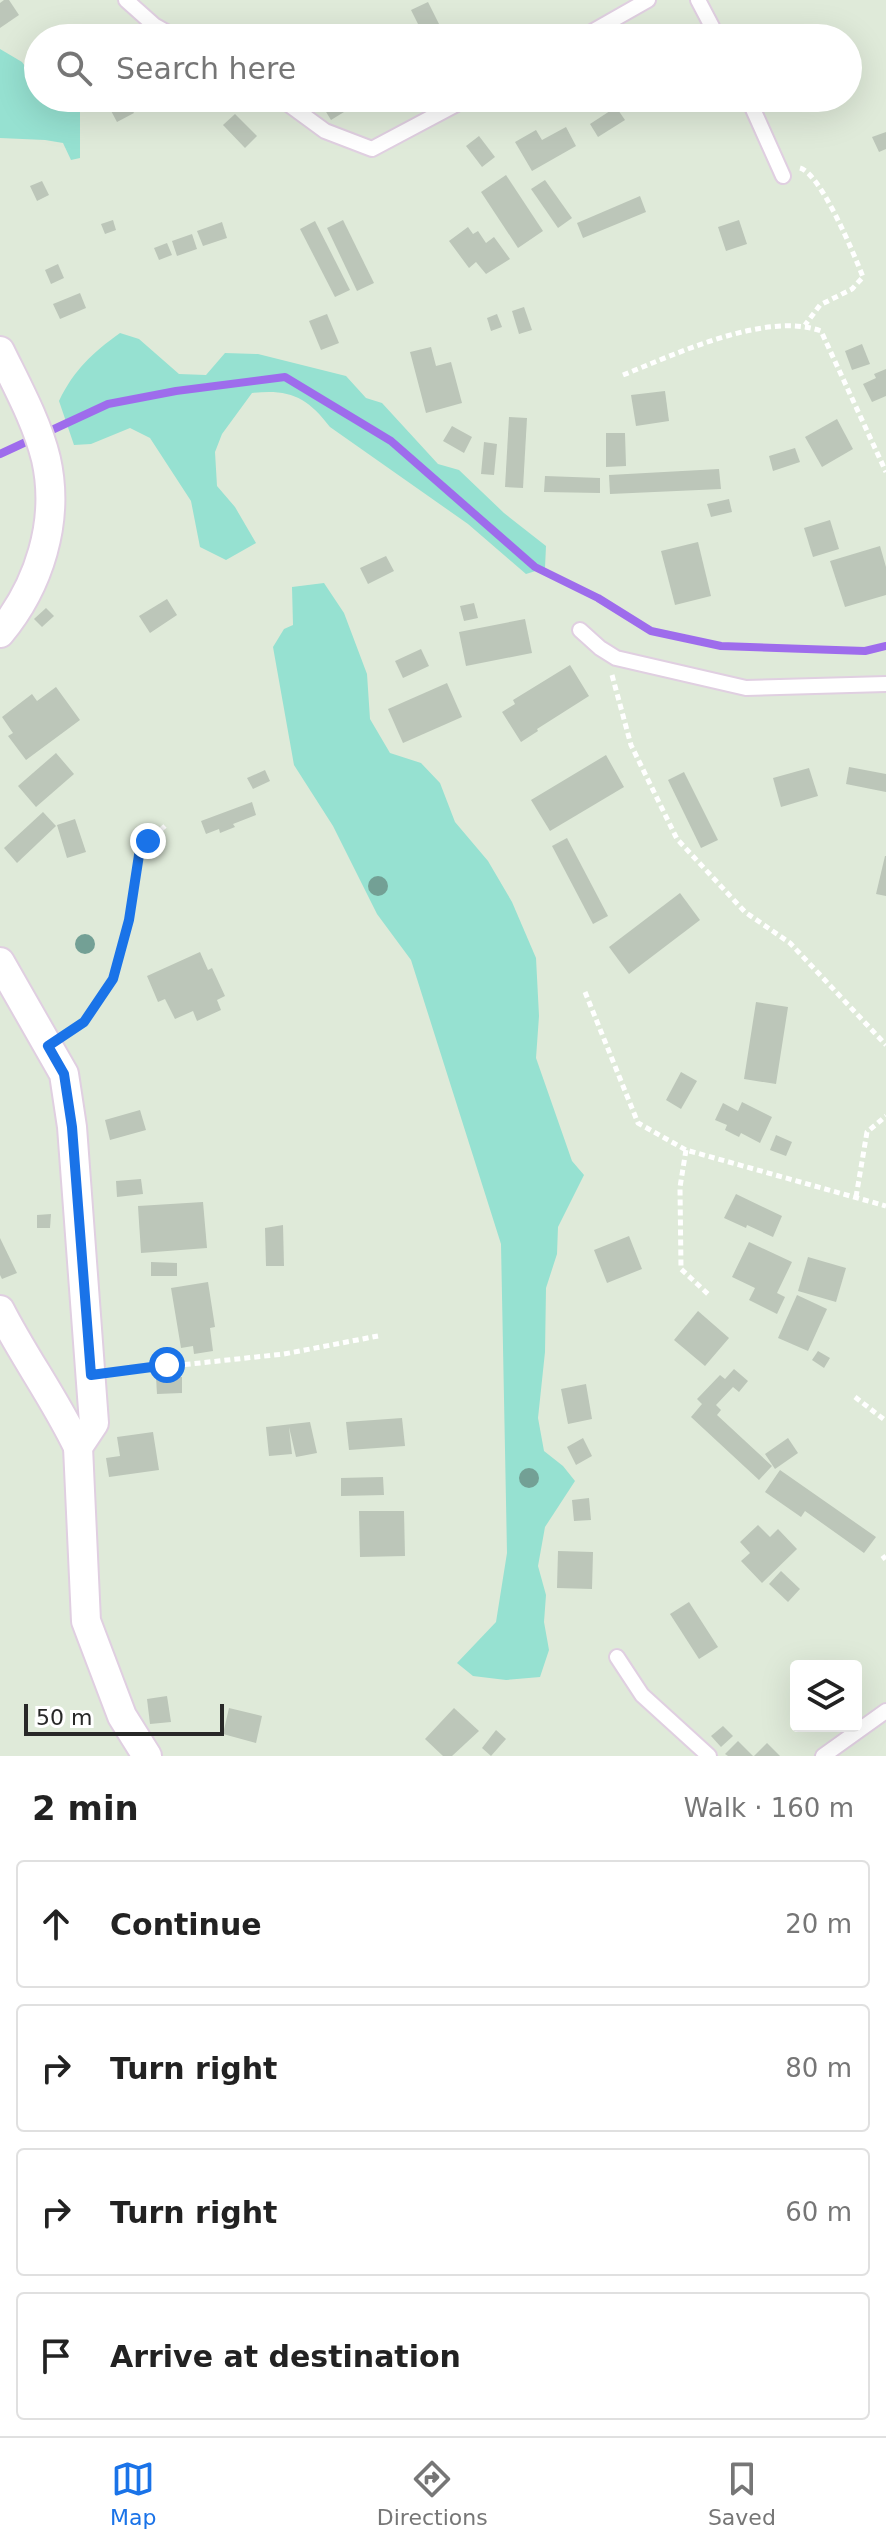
<!DOCTYPE html>
<html lang="en">
<head>
<meta charset="utf-8">
<style>
  body { margin:0; font-family:"DejaVu Sans",sans-serif; background:#f2f2f2; color:#222 }
  .controls { position:absolute; right:24px; bottom:24px; display:grid; overflow:hidden; border-radius:8px; box-shadow:0 8px 32px #0002 }
  .controls button { width:72px; height:72px; display:grid; place-items:center; padding:0; border:0; border-bottom:2px solid #e0e0e0; background:#fff; color:#222; font:40px sans-serif }
  .scale { position:absolute; left:24px; bottom:20px; width:200px; box-sizing:border-box; padding-left:8px; border:4px solid #282828; border-top:0; font-size:22px; line-height:28px; white-space:nowrap; color:#282828; -webkit-text-stroke:6px #fff; paint-order:stroke }
  .stop { position:absolute; width:24px; height:24px; margin:-18px; border:6px solid #1a73e8; border-radius:50%; background:#fff }
  .stop.end { background:#1a73e8; border-color:#fff; box-shadow:0 2px 8px #0008 }
  .list { margin:0; padding:0; list-style:none }
  h2 { display:flex; justify-content:space-between; align-items:center; height:104px; margin:0; padding:0 32px; font-size:34px }
  h2 small { font-size:26px; font-weight:400; color:#767676 }
  .list li { display:grid; grid-template-columns:52px 1fr auto; gap:24px; align-items:center; box-sizing:border-box; height:128px; margin:0 16px 16px; padding:0 16px; border:2px solid #e0e0e0; border-radius:8px }
  .list b { display:block; font-size:30px; white-space:nowrap }
  .list em { font-size:26px; font-style:normal; color:#767676 }
  .icon { flex:none; width:44px; height:44px; fill:none; stroke:currentColor; stroke-width:2; stroke-linecap:round; stroke-linejoin:round }
  .map { position:relative; flex:none; width:886px; height:1756px; overflow:hidden }
  .search { position:absolute; background:#fff; box-shadow:0 8px 32px #0002; left:24px; right:24px; top:24px; height:88px; display:flex; align-items:center; gap:20px; box-sizing:border-box; padding:0 28px; border-radius:44px; color:#767676; font-size:30px }
  .sheet { height:680px; background:#fff }
  nav { display:flex; justify-content:space-around; align-items:center; box-sizing:border-box; height:112px; border-top:2px solid #e0e0e0; background:#fff; font-size:22px; color:#767676 }
  nav a { display:grid; justify-items:center; gap:4px }
  nav .on { color:#1a73e8 }
  .map>svg:first-child { display:block }
  .green { fill:#96e1d1 }
  .lines { fill:none; stroke-linecap:round; stroke-linejoin:round }
  .stream { stroke:#9e6cec; stroke-width:8 }
  .building { fill:#bcc6b9 }
  .service-casing { stroke:#e0cfe1; stroke-width:18 }
  .minor-casing { stroke:#e0cfe1; stroke-width:32 }
  .path { stroke:#fff; stroke-width:5; stroke-dasharray:6 4; stroke-linecap:butt }
  .service { stroke:#fff; stroke-width:14 }
  .minor { stroke:#fff; stroke-width:28 }
  .tree { fill:#73a095 }
  .route { stroke:#1a73e8; stroke-width:10 }
</style>
</head>
<body>
<div class="map">
<svg width="886" height="1756" viewBox="0 0 886 1756">
  <rect width="100%" height="100%" fill="#dfead9"/>
  <!-- green -->
  <g class="green">
    <path d="M0,49L22,62L35,80L38,79V98H80V158L71,160L63,143L45,140L0,138Z"/>
    <path d="M120,333L139,339L179,374L206,375L225,353L258,354L346,376L366,398L382,403L438,464L459,470L504,513L546,546L545,568L526,574L468,524L330,427C307,397 290,389 252,393L222,434L215,452L217,486L235,507L256,543L226,560L200,547L191,501L150,438L130,428L91,444L74,445L59,401C74,370 92,353 120,333Z"/>
    <path d="M324,583L344,613L367,674L370,719L390,753L421,763L440,783L455,822L488,861L512,902L536,958L539,1016L536,1058L572,1161L584,1175L558,1227L557,1254L546,1288L545,1352L538,1418L544,1451L563,1466L575,1481L545,1527L538,1566L546,1595L544,1622L549,1650L540,1677L506,1680L473,1676L457,1663L496,1622L507,1553L501,1244L411,960L377,914L333,826L294,765L273,647L284,629L293,625L292,587Z"/>
  </g>
  <g class="lines">
    <!-- stream -->
    <path class="stream" d="M0,454L108,404L176,391L285,377L391,441L535,567L598,598L651,631L721,646L865,651L886,646"/>
  </g>
  <!-- building -->
  <g class="building">
    <path d="M4,0H9L19,15L0,28V3Z"/>
    <path d="M428,2L446,38H425L411,10Z"/>
    <path d="M126,98L134,113L117,122L109,107Z"/>
    <path d="M327,98H335L344,112L331,120L320,102Z"/>
    <path d="M616,107L625,120L598,137L590,124Z"/>
    <path d="M235,114L257,136L245,148L223,125Z"/>
    <path d="M566,127L576,146L532,171L515,142L536,130L542,140Z"/>
    <path d="M886,132V149L879,152L872,137Z"/>
    <path d="M479,136L495,157L482,167L466,146Z"/>
    <path d="M506,175L543,231L518,248L481,192Z"/>
    <path d="M545,180L572,218L558,228L531,189Z"/>
    <path d="M42,181L49,195L37,201L30,186Z"/>
    <path d="M640,196L646,212L583,238L577,223Z"/>
    <path d="M113,220L116,230L105,234L101,224Z"/>
    <path d="M343,220L374,283L357,291L327,228Z"/>
    <path d="M739,220L747,244L726,251L718,227Z"/>
    <path d="M315,221L350,290L335,297L300,229Z"/>
    <path d="M222,222L227,238L203,246L197,231Z"/>
    <path d="M468,227L473,234L478,231L486,243L494,237L510,259L486,274L476,262L469,268L449,241Z"/>
    <path d="M192,234L197,249L177,256L172,241Z"/>
    <path d="M167,243L172,255L159,260L154,248Z"/>
    <path d="M58,264L64,278L51,284L45,270Z"/>
    <path d="M80,293L86,308L60,319L53,304Z"/>
    <path d="M524,307L532,330L519,334L512,311Z"/>
    <path d="M327,314L339,343L321,350L309,321Z"/>
    <path d="M497,314L502,327L491,331L487,318Z"/>
    <path d="M862,344L870,364L852,370L845,351Z"/>
    <path d="M431,347L436,366L451,362L462,403L426,413L410,352Z"/>
    <path d="M886,369V396L872,402L863,384L876,378L874,374Z"/>
    <path d="M665,391L669,421L636,426L631,395Z"/>
    <path d="M509,417L527,418L523,488L505,487Z"/>
    <path d="M837,419L853,449L822,467L805,437Z"/>
    <path d="M452,426L472,437L464,453L443,441Z"/>
    <path d="M606,433H625L626,466L606,467Z"/>
    <path d="M484,442L497,444L494,475L481,474Z"/>
    <path d="M795,448L800,462L773,471L769,456Z"/>
    <path d="M719,469L721,489L610,494L609,475Z"/>
    <path d="M545,476L600,478V493L544,492Z"/>
    <path d="M729,499L732,512L711,517L707,504Z"/>
    <path d="M830,520L839,549L813,557L804,528Z"/>
    <path d="M698,542L711,596L675,605L661,551Z"/>
    <path d="M880,546L886,567V595L845,607L830,561Z"/>
    <path d="M386,556L394,571L368,584L360,568Z"/>
    <path d="M167,599L177,615L150,633L139,616Z"/>
    <path d="M474,603L478,618L464,621L460,606Z"/>
    <path d="M46,608L54,616L42,627L34,619Z"/>
    <path d="M525,619L532,653L466,666L459,632Z"/>
    <path d="M421,649L429,666L403,678L395,661Z"/>
    <path d="M570,665L589,696L537,729L538,731L521,742L502,712L515,704L513,700Z"/>
    <path d="M447,683L462,717L403,743L388,709Z"/>
    <path d="M56,687L80,720L26,760L8,736L13,733L2,717L32,694L37,701Z"/>
    <path d="M56,753L74,774L36,807L18,786Z"/>
    <path d="M606,755L624,787L550,831L531,800Z"/>
    <path d="M849,767L886,774V792L846,784Z"/>
    <path d="M809,768L818,796L781,807L773,778Z"/>
    <path d="M265,770L270,781L253,789L247,778Z"/>
    <path d="M684,772L718,840L701,848L668,780Z"/>
    <path d="M252,802L256,815L233,824L235,827L220,833L219,829L206,834L201,821Z"/>
    <path d="M43,812L56,826L17,863L4,848Z"/>
    <path d="M75,819L86,852L67,858L57,825Z"/>
    <path d="M567,838L608,916L593,924L552,846Z"/>
    <path d="M885,856H886V896L876,894Z"/>
    <path d="M680,893L700,920L629,974L609,947Z"/>
    <path d="M200,952L208,970L212,968L225,996L217,1000L221,1010L197,1021L193,1011L175,1019L165,999L158,1002L147,976Z"/>
    <path d="M756,1002L788,1007L776,1084L744,1079Z"/>
    <path d="M681,1072L697,1081L681,1109L666,1100Z"/>
    <path d="M742,1102L772,1117L760,1143L741,1133L739,1137L725,1130L727,1125L715,1120L723,1103L738,1111Z"/>
    <path d="M140,1110L146,1130L110,1140L105,1120Z"/>
    <path d="M776,1135L792,1142L786,1156L770,1150Z"/>
    <path d="M141,1179L143,1194L117,1197L116,1181Z"/>
    <path d="M736,1194L782,1216L773,1237L747,1225L746,1228L724,1218Z"/>
    <path d="M203,1202L207,1248L141,1253L138,1206Z"/>
    <path d="M51,1214L50,1228H37V1215Z"/>
    <path d="M283,1225L284,1266H266L265,1228Z"/>
    <path d="M629,1236L642,1269L607,1283L594,1250Z"/>
    <path d="M0,1238L17,1273L2,1279L0,1275Z"/>
    <path d="M749,1242L792,1262L777,1293L785,1297L777,1314L749,1300L755,1288L732,1277Z"/>
    <path d="M808,1257L846,1268L836,1302L798,1291Z"/>
    <path d="M151,1262L177,1263V1276H151Z"/>
    <path d="M208,1282L215,1327L210,1328L213,1351L194,1354L193,1346L181,1348L171,1288Z"/>
    <path d="M797,1295L827,1309L808,1351L778,1338Z"/>
    <path d="M698,1311L729,1338L705,1366L674,1340Z"/>
    <path d="M818,1351L830,1358L824,1368L812,1360Z"/>
    <path d="M734,1369L748,1381L739,1392L733,1387L716,1405L721,1410L717,1415L772,1466L759,1480L691,1417L702,1404L697,1399L720,1375L725,1379Z"/>
    <path d="M156,1377H182V1393L157,1394Z"/>
    <path d="M586,1384L592,1419L568,1424L561,1389Z"/>
    <path d="M402,1418L405,1446L349,1450L346,1422Z"/>
    <path d="M310,1422L317,1453L296,1457L289,1427L292,1454L269,1456L266,1427Z"/>
    <path d="M153,1432L159,1470L109,1477L106,1458L120,1456L117,1437Z"/>
    <path d="M583,1438L592,1456L576,1465L567,1447Z"/>
    <path d="M788,1438L798,1453L775,1469L765,1454Z"/>
    <path d="M780,1470L876,1537L864,1553L805,1511L801,1517L765,1492Z"/>
    <path d="M383,1477L384,1495L341,1496V1478Z"/>
    <path d="M589,1498L591,1520L574,1521L572,1500Z"/>
    <path d="M359,1511H404L405,1556L360,1557Z"/>
    <path d="M758,1525L770,1537L778,1529L797,1549L762,1583L741,1561L750,1553L740,1542Z"/>
    <path d="M558,1551L593,1552L592,1589L557,1588Z"/>
    <path d="M781,1571L800,1589L788,1602L769,1584Z"/>
    <path d="M689,1602L718,1647L699,1659L670,1614Z"/>
    <path d="M167,1696L171,1722L150,1724L147,1699Z"/>
    <path d="M229,1708L262,1716L256,1743L223,1734Z"/>
    <path d="M454,1708L479,1731L452,1756H443L425,1739Z"/>
    <path d="M723,1726L733,1736L721,1747L711,1736Z"/>
    <path d="M496,1730L506,1739L491,1756L482,1748Z"/>
    <path d="M738,1741L753,1756H728L725,1754Z"/>
    <path d="M767,1743L780,1756H754Z"/>
  </g>
  <g class="lines">
    <!-- service casing -->
    <g class="service-casing">
      <g id="service">
        <path d="M126,0L154,25L177,38"/>
        <path d="M698,0L718,38"/>
        <path d="M581,38L648,0"/>
        <path d="M280,98L325,131L372,149L468,98"/>
        <path d="M748,98L783,176"/>
        <path d="M580,630L600,648L616,658L746,688L886,684"/>
        <path d="M617,1657L642,1695L709,1756"/>
        <path d="M823,1756L886,1711"/>
      </g>
    </g>
    <!-- minor casing -->
    <g class="minor-casing">
      <g id="minor">
        <path d="M0,351C17,386 37,422 46,459C60,521 39,586 0,633"/>
        <path d="M0,962L64,1074L72,1127L94,1423L78,1447L86,1621L122,1716L147,1756"/>
        <path d="M0,1310C24,1357 55,1399 78,1447"/>
      </g>
    </g>
    <!-- path -->
    <g class="path">
      <path d="M800,168C821,174 854,254 863,277L852,289L820,305L805,325"/>
      <path d="M623,375C676,354 766,311 821,331L886,472"/>
      <path d="M612,675L631,745L677,839L745,912L790,943L886,1045"/>
      <path d="M585,992L638,1123L686,1150L886,1206"/>
      <path d="M69,1032C110,1004 125,949 132,902C134,887 134,867 140,853C145,842 156,834 165,826"/>
      <path d="M686,1150L680,1187L681,1269L708,1294"/>
      <path d="M856,1197L867,1132L886,1116"/>
      <path d="M115,1372L284,1354L378,1336"/>
      <path d="M855,1397L886,1421"/>
      <path d="M882,1559L886,1556"/>
    </g>
    <!-- service -->
    <use href="#service" class="service"/>
    <!-- minor -->
    <use href="#minor" class="minor"/>
  </g>
  <!-- trees -->
  <g class="tree">
    <circle cx="378" cy="886" r="10"/>
    <circle cx="85" cy="944" r="10"/>
    <circle cx="529" cy="1478" r="10"/>
  </g>
  <g class="lines">
    <!-- route -->
    <path class="route" d="M148,841L139,855L129,920L113,979L84,1022L48,1046L64,1074L72,1127L91,1375L167,1365"/>
  </g>
</svg>
<div class="controls">
<button><svg class="icon" aria-label="layers" viewBox="0 0 24 24"><path d="M12 4l9 5-9 5-9-5zM3 14l9 5 9-5"/></svg></button>
</div>
<div class="scale">50 m</div>
<div class="stop" style="left:167px;top:1365px"></div>
<div class="stop end" style="left:148px;top:841px"></div>
<div class="search"><svg class="icon" aria-label="search" viewBox="0 0 24 24"><circle cx="10" cy="10" r="6"/><path d="M15 15l6 6"/></svg>Search here</div>
</div>
<section class="sheet">
<h2>2 min<small>Walk · 160 m</small></h2>
<ul class="list">
<li><svg class="icon" aria-label="ahead" viewBox="0 0 24 24"><path d="M12 20V5M6 11l6-6 6 6"/></svg><div><b>Continue</b></div><em>20 m</em></li>
<li><svg class="icon" aria-label="right" viewBox="0 0 24 24"><path d="M7 20v-9h11M14 6l5 5-5 5"/></svg><div><b>Turn right</b></div><em>80 m</em></li>
<li><svg class="icon" aria-label="right" viewBox="0 0 24 24"><path d="M7 20v-9h11M14 6l5 5-5 5"/></svg><div><b>Turn right</b></div><em>60 m</em></li>
<li><svg class="icon" aria-label="arrive" viewBox="0 0 24 24"><path d="M6 21V4h12l-3 4 3 4H6"/></svg><div><b>Arrive at destination</b></div></li>
</ul>
</section>
<nav>
<a class="on"><svg class="icon" aria-label="map" viewBox="0 0 24 24"><path d="M3 6l6-2 6 2 6-2v14l-6 2-6-2-6 2zM9 4v14M15 6v14"/></svg>Map</a>
<a><svg class="icon" aria-label="directions" viewBox="0 0 24 24"><path d="M12 3l9 9-9 9-9-9zM9 14v-3h6M13 9l2 2-2 2"/></svg>Directions</a>
<a><svg class="icon" aria-label="saved" viewBox="0 0 24 24"><path d="M7 4h10v16l-5-4-5 4z"/></svg>Saved</a>
</nav>
</body>
</html>
